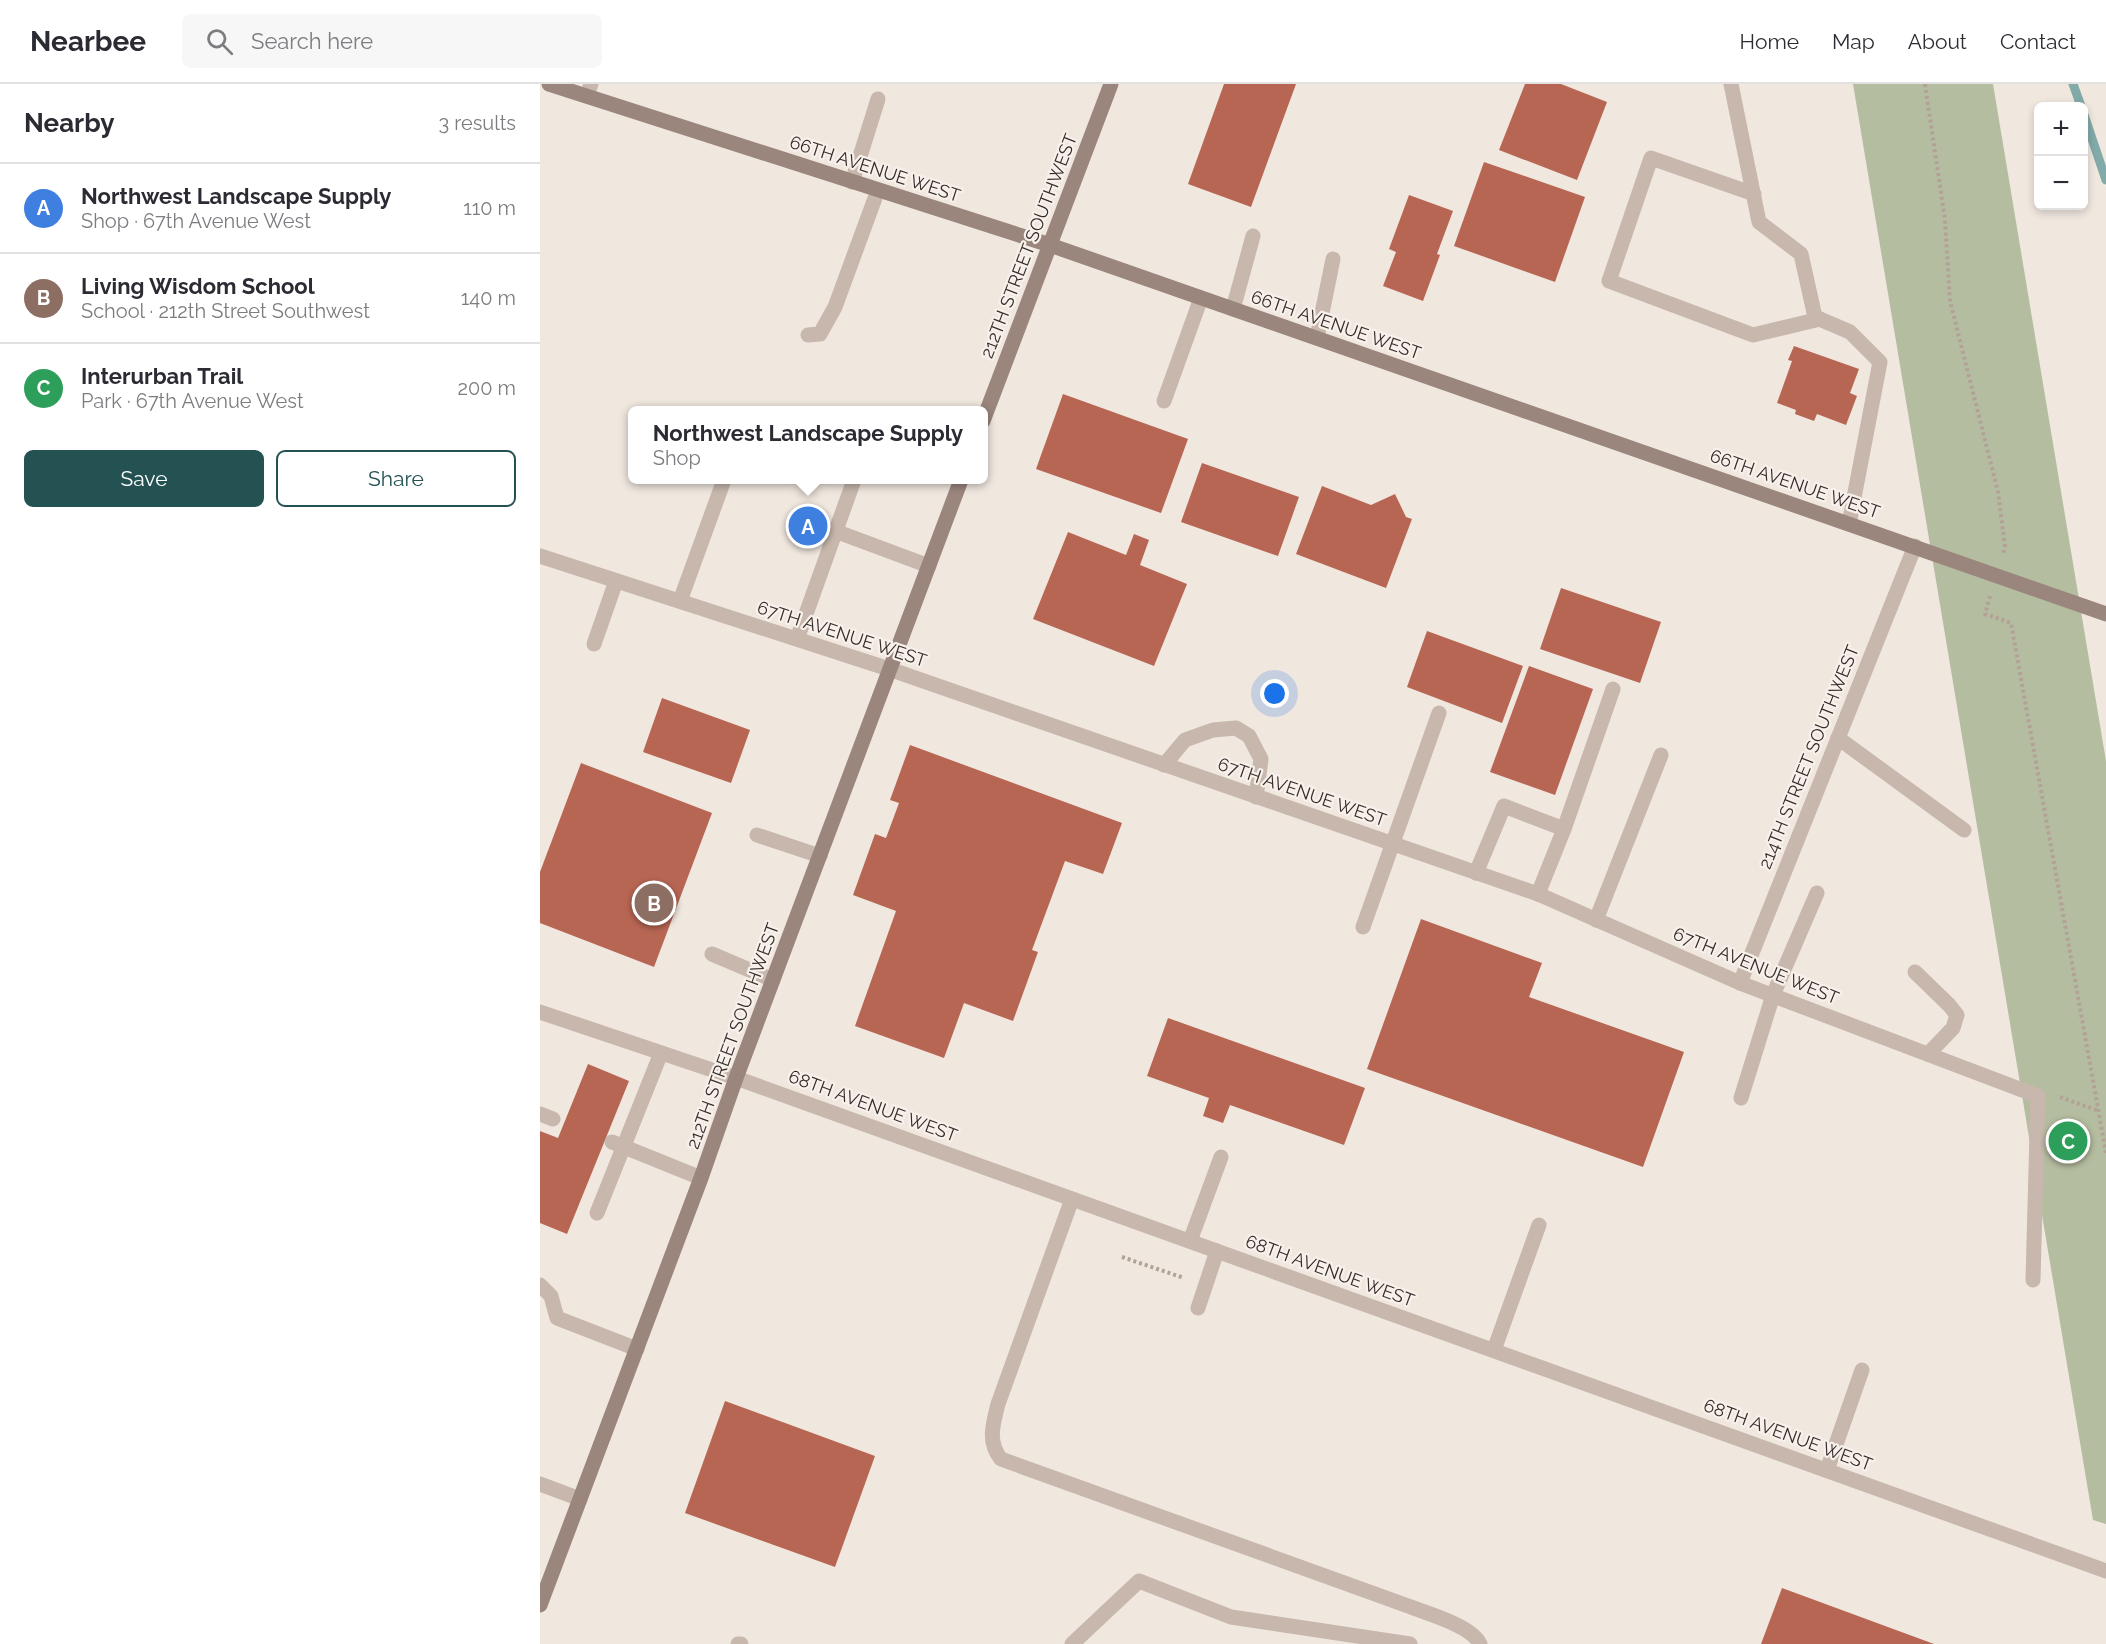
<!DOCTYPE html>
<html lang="en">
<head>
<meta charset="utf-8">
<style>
  body { margin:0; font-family:Raleway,sans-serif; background:#f7f7f7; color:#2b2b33 }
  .controls { position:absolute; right:18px; top:18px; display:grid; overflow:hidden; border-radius:9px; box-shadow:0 3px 9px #0003 }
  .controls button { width:54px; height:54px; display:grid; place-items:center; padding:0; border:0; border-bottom:2px solid #e1e1e2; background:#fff; color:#2b2b33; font:30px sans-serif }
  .you { position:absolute; left:735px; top:610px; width:21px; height:21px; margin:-15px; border:4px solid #fff; border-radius:50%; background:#1a73e8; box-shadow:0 0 0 9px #1a73e833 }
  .badge { display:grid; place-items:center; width:39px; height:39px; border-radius:50%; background:#245253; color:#fff; font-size:20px; font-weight:700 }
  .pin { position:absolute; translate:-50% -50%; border:3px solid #fff; box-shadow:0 2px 6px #0006 }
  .popup { position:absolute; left:88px; top:322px; width:360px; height:78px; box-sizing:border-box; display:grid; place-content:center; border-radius:9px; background:#fff; filter:drop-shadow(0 2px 4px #0005); font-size:20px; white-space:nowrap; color:#7c7c81 }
  .popup b { font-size:22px; color:#2b2b33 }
  .popup::after { content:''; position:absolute; left:50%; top:100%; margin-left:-12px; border:12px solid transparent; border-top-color:#fff }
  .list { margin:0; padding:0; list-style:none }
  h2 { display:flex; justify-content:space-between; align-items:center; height:78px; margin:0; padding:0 24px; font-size:26px }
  h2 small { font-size:20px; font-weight:400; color:#7c7c81 }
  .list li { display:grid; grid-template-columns:39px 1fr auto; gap:18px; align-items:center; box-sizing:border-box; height:90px; padding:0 24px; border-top:2px solid #e1e1e2 }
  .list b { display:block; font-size:22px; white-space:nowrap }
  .list p { margin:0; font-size:20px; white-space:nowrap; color:#7c7c81 }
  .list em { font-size:20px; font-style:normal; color:#7c7c81 }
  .actions { display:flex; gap:12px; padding:18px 24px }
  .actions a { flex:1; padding:14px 0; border:2px solid #245253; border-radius:9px; text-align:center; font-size:21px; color:#245253 }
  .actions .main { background:#245253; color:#fff }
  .icon { flex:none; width:33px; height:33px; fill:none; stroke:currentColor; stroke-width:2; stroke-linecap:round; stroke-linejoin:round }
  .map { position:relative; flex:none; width:1566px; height:1560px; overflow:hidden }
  header { display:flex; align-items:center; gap:36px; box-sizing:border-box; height:84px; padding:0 30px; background:#fff; border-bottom:2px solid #e1e1e2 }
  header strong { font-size:28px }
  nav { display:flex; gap:33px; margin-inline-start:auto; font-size:21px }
  .search { width:420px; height:54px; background:#f7f7f7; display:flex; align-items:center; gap:15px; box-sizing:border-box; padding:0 21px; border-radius:9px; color:#7c7c81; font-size:22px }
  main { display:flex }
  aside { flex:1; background:#fff }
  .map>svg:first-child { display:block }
  .green { fill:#b5bda0 }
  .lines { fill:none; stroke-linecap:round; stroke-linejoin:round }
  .stream { stroke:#81aaa9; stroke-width:9 }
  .building { fill:#b86654 }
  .path { stroke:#b2a196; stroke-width:4; stroke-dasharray:3 3; stroke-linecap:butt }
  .lane { stroke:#c7b7ac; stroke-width:15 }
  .street { stroke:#c7b7ac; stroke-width:15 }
  .secondary { stroke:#9a867d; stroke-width:15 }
  .labels { text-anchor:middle; stroke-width:4.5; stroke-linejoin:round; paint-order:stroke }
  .street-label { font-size:18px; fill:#362d2a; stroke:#f8f1eb }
</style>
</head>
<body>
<header>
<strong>Nearbee</strong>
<div class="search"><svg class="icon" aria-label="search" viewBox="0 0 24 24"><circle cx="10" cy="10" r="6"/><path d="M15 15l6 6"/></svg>Search here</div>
<nav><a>Home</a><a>Map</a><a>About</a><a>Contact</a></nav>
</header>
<main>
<aside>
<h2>Nearby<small>3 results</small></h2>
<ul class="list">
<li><span class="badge" style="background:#3f7fe0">A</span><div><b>Northwest Landscape Supply</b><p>Shop · 67th Avenue West</p></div><em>110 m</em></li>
<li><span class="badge" style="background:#8d6e63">B</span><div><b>Living Wisdom School</b><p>School · 212th Street Southwest</p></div><em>140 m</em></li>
<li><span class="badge" style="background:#2e9e5b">C</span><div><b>Interurban Trail</b><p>Park · 67th Avenue West</p></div><em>200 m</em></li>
</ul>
<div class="actions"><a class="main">Save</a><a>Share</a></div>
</aside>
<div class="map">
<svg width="1566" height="1560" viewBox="0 0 1566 1560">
  <rect width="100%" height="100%" fill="#f0e7df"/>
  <!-- green -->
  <path class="green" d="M1313,0H1453L1566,677V1440L1553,1436Z"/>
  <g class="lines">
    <!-- stream -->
    <g class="stream">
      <path d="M1533,0L1541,22"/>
      <path d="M1544,31L1566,96"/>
    </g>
  </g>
  <!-- building -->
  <g class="building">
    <path d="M684,0H756L711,123L648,100Z"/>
    <path d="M985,0H1021L1067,18L1037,96L959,66Z"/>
    <path d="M944,78L1045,113L1015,198L914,162Z"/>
    <path d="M869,111L913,127L897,170L900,171L883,217L843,202L856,168L849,165Z"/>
    <path d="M1254,262L1319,285L1310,309L1317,312L1306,341L1277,330L1274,337L1255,330L1256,326L1237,319L1252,277L1248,276Z"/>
    <path d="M523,310L648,355L621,429L496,385Z"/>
    <path d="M662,379L759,413L738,472L641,438Z"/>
    <path d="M782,402L831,421L855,410L866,433L872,435L846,504L756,470Z"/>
    <path d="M259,422L286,432L276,461L249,451Z"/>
    <path d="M528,448L586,471L594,450L609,456L600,481L647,500L614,582L493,535Z"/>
    <path d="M1021,504L1121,538L1100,599L1000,565Z"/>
    <path d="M887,547L983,582L962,639L867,603Z"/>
    <path d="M989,582L1053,605L1015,711L950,688Z"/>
    <path d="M122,614L210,646L191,699L103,668Z"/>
    <path d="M370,661L582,739L563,790L525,777L492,866L498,868L473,937L424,919L404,974L315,942L356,827L313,811L335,750L346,754L359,719L350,716Z"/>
    <path d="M41,679L172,729L114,883L0,839V788Z"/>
    <path d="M881,835L1002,879L989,913L1144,968L1103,1083L827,985Z"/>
    <path d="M628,934L825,1004L804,1061L690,1021L683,1039L663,1032L669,1014L607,992Z"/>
    <path d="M48,980L89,997L27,1150L0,1139V1047L18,1054Z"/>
    <path d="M185,1317L335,1372L295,1483L145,1429Z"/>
    <path d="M1242,1504L1394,1560H1221Z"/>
  </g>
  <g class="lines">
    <!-- path -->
    <g class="path">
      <path d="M1385,0L1405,136L1410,217L1458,408L1465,462L1463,471"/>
      <path d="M1450,512L1445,530L1471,539L1566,1069"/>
      <path d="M1520,1013L1559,1027"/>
      <path d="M582,1173L644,1194"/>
    </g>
    <!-- lane -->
    <g class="lane">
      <path d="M1191,0L1219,138L1261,170L1275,233L1310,248L1340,278L1309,440"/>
      <path d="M47,12L51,0"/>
      <path d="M312,98L338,15"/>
      <path d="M1214,110L1111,74L1069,197L1213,251L1280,235"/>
      <path d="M693,225L713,152"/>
      <path d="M268,251L280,250L295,223L338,106"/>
      <path d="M777,254L793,175"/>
      <path d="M624,317L661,214"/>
      <path d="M295,447L389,482"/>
      <path d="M140,517L184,396"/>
      <path d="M257,555L314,396"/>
      <path d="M54,560L76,497"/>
      <path d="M1298,654L1424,746"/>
      <path d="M624,681L645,656L673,646L696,644L709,652L721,675L716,713"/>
      <path d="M1024,745L1073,605"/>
      <path d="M217,751L280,772"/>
      <path d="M936,789L964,722L1024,745L998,810"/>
      <path d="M1056,836L1121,671"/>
      <path d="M823,843L899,629"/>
      <path d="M172,870L233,896"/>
      <path d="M1375,888L1409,921L1417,931L1413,944L1388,970"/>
      <path d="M0,928L196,994"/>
      <path d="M1201,1014L1233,911L1277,809"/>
      <path d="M0,1030L13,1035"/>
      <path d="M72,1058L161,1094"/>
      <path d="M532,1115L458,1320C453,1340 447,1358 461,1375L871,1523C889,1530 932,1542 940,1560"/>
      <path d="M57,1129L121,969"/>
      <path d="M650,1157L681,1073"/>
      <path d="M1493,1196L1498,1012"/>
      <path d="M0,1201L11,1212L17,1234L97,1265"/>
      <path d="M658,1224L677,1167"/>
      <path d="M954,1266L999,1141"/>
      <path d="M1287,1386L1322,1286"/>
      <path d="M0,1400L40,1415"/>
      <path d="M198,1560H201"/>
      <path d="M532,1560L599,1497L691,1533L870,1560"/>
    </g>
    <!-- street -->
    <g class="street">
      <path d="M0,472L349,585L998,810L1200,899L1498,1012"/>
      <path d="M1200,899L1375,462"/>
      <path d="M196,994L1566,1487"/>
    </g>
    <!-- secondary -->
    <g class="secondary">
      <path d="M9,0L510,161L1566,530"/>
      <path d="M443,337L571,0"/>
      <path d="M0,1521L161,1094L196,994L421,396"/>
    </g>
  </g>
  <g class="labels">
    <!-- street labels -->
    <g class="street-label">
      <text transform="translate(335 85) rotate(18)" y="6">66TH AVENUE WEST</text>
      <text transform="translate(489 162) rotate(-69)" y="6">212TH STREET SOUTHWEST</text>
      <text transform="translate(796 241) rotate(19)" y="6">66TH AVENUE WEST</text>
      <text transform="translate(1255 400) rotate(19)" y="6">66TH AVENUE WEST</text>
      <text transform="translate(302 550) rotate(18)" y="6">67TH AVENUE WEST</text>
      <text transform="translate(1269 673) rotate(-68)" y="6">214TH STREET SOUTHWEST</text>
      <text transform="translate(762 708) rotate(19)" y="6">67TH AVENUE WEST</text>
      <text transform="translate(1216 882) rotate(22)" y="6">67TH AVENUE WEST</text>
      <text transform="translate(193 952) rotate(-70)" y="6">212TH STREET SOUTHWEST</text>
      <text transform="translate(333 1022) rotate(20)" y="6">68TH AVENUE WEST</text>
      <text transform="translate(790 1187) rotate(20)" y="6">68TH AVENUE WEST</text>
      <text transform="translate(1248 1351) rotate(20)" y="6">68TH AVENUE WEST</text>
    </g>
  </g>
</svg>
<div class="controls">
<button>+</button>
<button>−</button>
</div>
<div class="you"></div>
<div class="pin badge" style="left:268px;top:442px;background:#3f7fe0">A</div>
<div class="popup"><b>Northwest Landscape Supply</b>Shop</div>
<div class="pin badge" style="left:114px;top:819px;background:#8d6e63">B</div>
<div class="pin badge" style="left:1528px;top:1057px;background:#2e9e5b">C</div>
</div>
</main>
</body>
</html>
